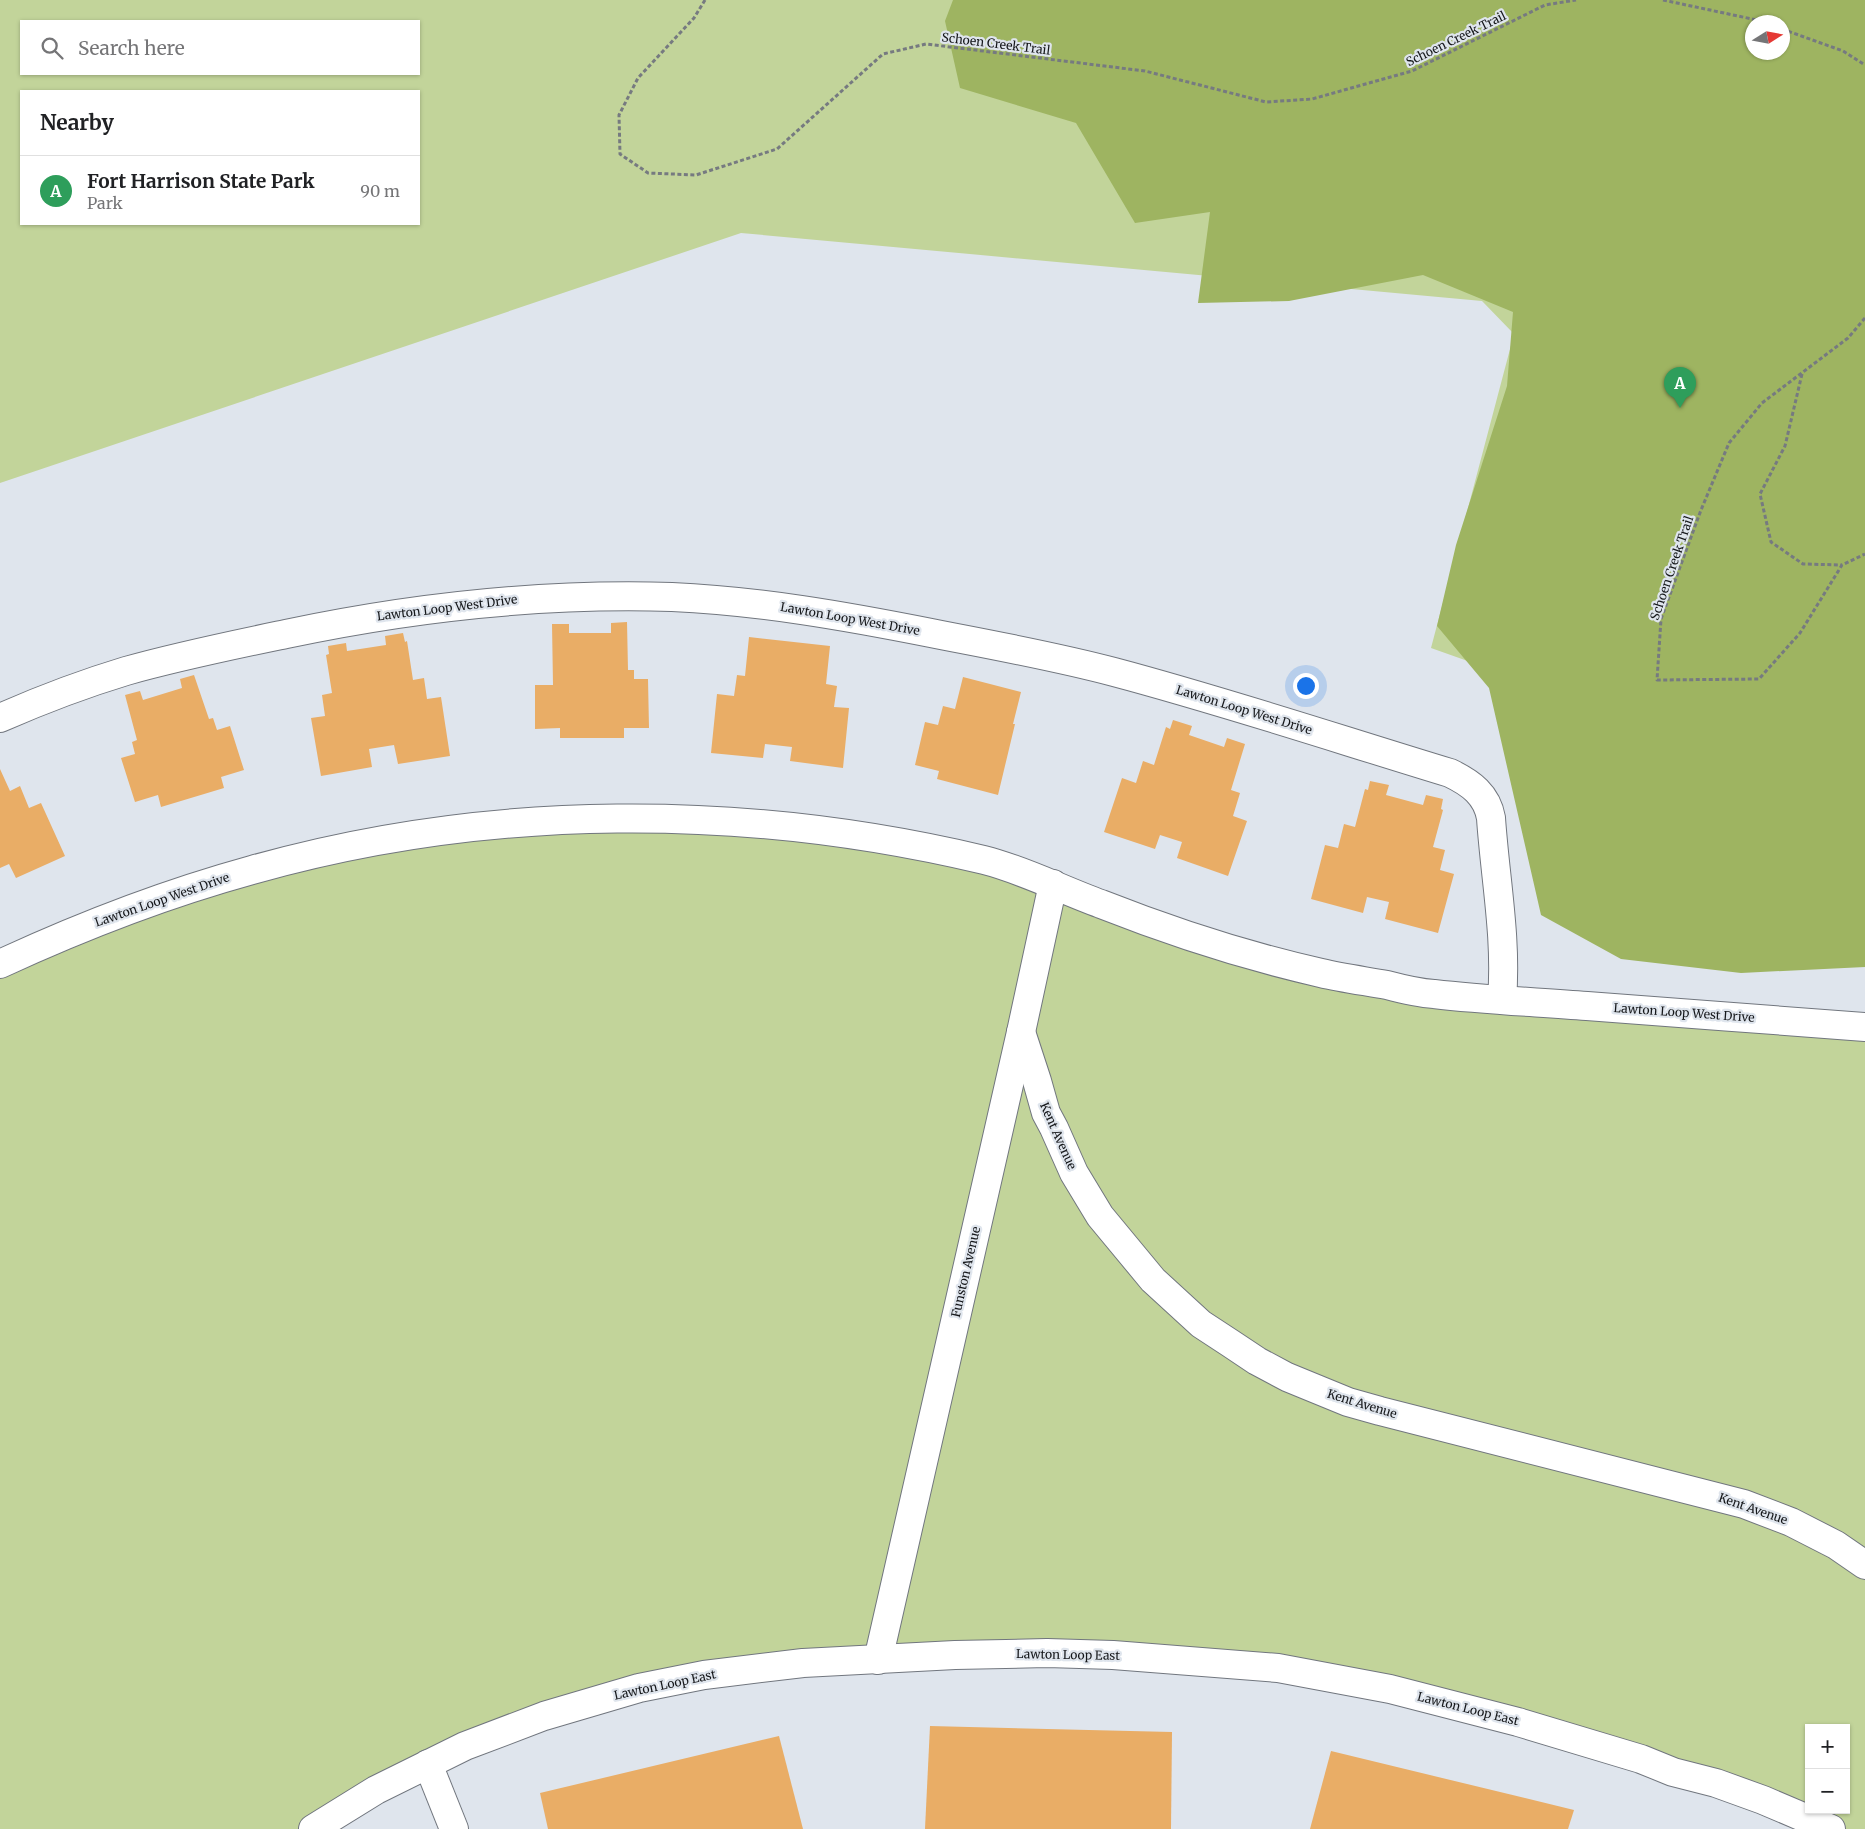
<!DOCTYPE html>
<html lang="en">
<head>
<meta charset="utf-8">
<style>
  body { margin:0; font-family:Merriweather,serif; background:#f6f6f6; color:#202124 }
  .controls { position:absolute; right:15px; bottom:15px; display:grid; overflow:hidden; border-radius:0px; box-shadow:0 1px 4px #0004 }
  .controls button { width:45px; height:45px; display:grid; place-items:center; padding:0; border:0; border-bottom:1px solid #e0e0e0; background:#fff; color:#202124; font:25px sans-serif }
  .compass { position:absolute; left:1745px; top:15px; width:45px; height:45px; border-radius:50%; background:#fff; box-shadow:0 1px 4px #0004; rotate:79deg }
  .you { position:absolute; left:1305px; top:685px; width:18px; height:18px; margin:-12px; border:4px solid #fff; border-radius:50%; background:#1a73e8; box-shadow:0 0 0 8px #1a73e833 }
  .badge { display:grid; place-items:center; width:32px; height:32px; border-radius:50%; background:#2d7778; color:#fff; font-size:16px; font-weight:700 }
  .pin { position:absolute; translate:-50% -41px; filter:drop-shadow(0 1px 2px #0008) }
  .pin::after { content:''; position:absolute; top:26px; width:18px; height:15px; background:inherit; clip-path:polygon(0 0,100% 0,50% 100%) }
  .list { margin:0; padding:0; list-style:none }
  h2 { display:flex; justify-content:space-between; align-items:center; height:65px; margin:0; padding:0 20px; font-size:21px }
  h2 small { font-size:16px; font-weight:400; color:#757577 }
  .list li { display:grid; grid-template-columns:32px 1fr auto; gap:15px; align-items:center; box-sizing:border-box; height:70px; padding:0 20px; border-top:1px solid #e0e0e0 }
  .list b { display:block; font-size:19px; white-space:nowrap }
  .list p { margin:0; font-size:16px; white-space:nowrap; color:#757577 }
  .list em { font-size:16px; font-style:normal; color:#757577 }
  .icon { flex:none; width:28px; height:28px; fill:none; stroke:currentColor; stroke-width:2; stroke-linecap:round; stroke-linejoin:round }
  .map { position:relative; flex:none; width:1865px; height:1829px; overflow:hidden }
  .search { position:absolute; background:#fff; box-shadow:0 1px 4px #0004; left:20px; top:20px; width:400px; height:55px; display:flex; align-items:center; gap:12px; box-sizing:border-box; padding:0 18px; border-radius:0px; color:#757577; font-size:19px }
  .panel { position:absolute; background:#fff; box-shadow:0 1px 4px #0004; left:20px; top:90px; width:400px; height:135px; border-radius:0px }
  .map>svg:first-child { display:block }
  .green { fill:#c2d49a; fill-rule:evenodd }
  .forest { fill:#9eb461; fill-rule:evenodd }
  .building { fill:#e9ad66 }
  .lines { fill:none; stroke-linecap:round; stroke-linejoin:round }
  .minor-casing { stroke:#71767e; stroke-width:30 }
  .path { stroke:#767a80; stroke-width:3; stroke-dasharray:4 2.5; stroke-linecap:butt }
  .minor { stroke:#fff; stroke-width:28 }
  .labels { text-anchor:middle; stroke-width:4.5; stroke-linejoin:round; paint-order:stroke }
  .street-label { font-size:12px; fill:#15171a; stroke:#dfe5ed }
</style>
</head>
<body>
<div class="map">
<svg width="1865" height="1829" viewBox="0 0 1865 1829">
  <rect width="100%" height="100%" fill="#dfe5ed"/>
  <!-- green -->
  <g class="green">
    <path d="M0,0H1865L1527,682L1431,648L1514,334L1482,301L741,233L0,483ZM21,21H419V74H21ZM1752,22H1782V52H1752ZM21,91H419V224H21Z"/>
    <path d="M495,825L855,835L1318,972L1865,1027V1829H1831L1390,1689L955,1655L575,1706L313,1829H0V964L128,910ZM1809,1728H1846V1810H1809Z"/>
  </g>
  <!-- forest -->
  <path class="forest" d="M953,0H1865V967L1741,973L1621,959L1541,915L1489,688L1437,626L1456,545L1507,386L1513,312L1423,275L1289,301L1198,303L1210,212L1135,223L1076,123L960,88L945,21ZM1752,22H1782V52H1752Z"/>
  <!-- building -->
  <g class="building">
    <path d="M627,622L628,670H634V679H648L649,728H624V738H560V728L535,729V685H553L552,624H569V633H611V623Z"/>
    <path d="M403,633L405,642L407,641L413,680L424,678L427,699L441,697L450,756L398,764L394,745L369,749L372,767L321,776L311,718L325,716L322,695L332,693L326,655L329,654L328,646L346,643L347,651L386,645L385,636Z"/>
    <path d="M749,637L830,646L826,684L837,686L834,707L849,708L843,768L790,761L792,747L765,744L763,758L711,753L717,694L734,696L737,675L745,676Z"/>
    <path d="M194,675L209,719L213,718L217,730L230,726L244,770L221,777L224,788L161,807L158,795L135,802L121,758L135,754L132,742L137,740L125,695L140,691L143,700L182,688L180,679Z"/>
    <path d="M963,677L1021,692L1013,724H1015L998,795L937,779L939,771L915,765L925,722L938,725L943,706L955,709Z"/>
    <path d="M1173,720L1192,726L1189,735L1224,747L1227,738L1245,744L1231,790L1240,793L1233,816L1247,821L1228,876L1177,858L1182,842L1160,835L1155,849L1104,832L1122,778L1136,783L1143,761L1154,765L1166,727L1170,729Z"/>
    <path d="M0,769L10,791L20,786L29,808L41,803L65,856L16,878L9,864L0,868Z"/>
    <path d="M1370,781L1389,785L1386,795L1423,805L1426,795L1443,799L1441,809L1443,810L1433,847L1445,850L1440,870L1454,874L1438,933L1385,919L1389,902L1367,897L1363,913L1311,899L1325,845L1338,848L1344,824L1355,827L1365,789L1368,790Z"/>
    <path d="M930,1726L1172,1732L1171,1829H925Z"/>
    <path d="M779,1736L803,1829H548L540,1793Z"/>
    <path d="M1331,1751L1574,1810L1568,1829H1310Z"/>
  </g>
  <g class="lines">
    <!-- minor casing -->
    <g class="minor-casing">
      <g id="minor">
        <path d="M0,718C41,700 83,684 126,671C179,656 233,645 286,634C414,607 542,593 672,597C760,601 845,616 931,633C992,645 1054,656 1114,672C1227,702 1338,739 1450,773C1471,783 1487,795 1491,818C1495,878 1507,938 1502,999"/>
        <path d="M0,964C82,926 165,894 252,870C489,803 744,803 984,860C1024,870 1062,890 1101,904C1172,932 1246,956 1321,973C1342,978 1365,981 1387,985C1402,989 1418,993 1434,994C1485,1000 1536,1002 1587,1006C1680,1013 1772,1020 1865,1027"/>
        <path d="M1021,1032L1037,1081L1046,1113L1054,1128L1074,1173L1100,1216L1153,1280L1201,1324L1230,1343L1257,1361L1287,1377L1348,1402L1380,1411L1744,1504L1791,1522L1836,1545L1865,1565"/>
        <path d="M878,1660L1021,1032L1053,884"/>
        <path d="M428,1764L454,1829"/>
        <path d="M313,1829L376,1790L465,1746L544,1716L639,1688L704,1675L803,1663L955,1655L1047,1653L1113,1655L1278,1668L1390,1689L1518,1722L1641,1759L1673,1772L1716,1783L1763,1800L1831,1829"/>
      </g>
    </g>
    <!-- path -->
    <g class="path">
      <path d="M705,0L694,18L638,78L619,115L620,154L648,173L696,175L777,149L883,54L926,44L1145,71L1266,102L1312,99L1412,71L1545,5L1576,0"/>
      <path d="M1663,0L1766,22"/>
      <path d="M1782,29L1843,51L1865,65"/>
      <path d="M1865,318L1848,338L1762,403L1729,443L1701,510L1661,619L1657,680L1759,679L1800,633L1842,565L1865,554"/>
      <path d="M1802,374L1785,446L1760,494L1771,542L1803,564L1842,565"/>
    </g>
    <!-- minor -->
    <use href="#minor" class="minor"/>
  </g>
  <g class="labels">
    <!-- street labels -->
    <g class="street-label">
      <text transform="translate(1456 39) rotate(-26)" y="4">Schoen Creek Trail</text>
      <text transform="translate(996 44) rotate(7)" y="4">Schoen Creek Trail</text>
      <text transform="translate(1672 568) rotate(-71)" y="4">Schoen Creek Trail</text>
      <text transform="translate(447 608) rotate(-7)" y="4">Lawton Loop West Drive</text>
      <text transform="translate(850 619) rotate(10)" y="4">Lawton Loop West Drive</text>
      <text transform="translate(1244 710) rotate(17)" y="4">Lawton Loop West Drive</text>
      <text transform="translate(162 900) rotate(-19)" y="4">Lawton Loop West Drive</text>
      <text transform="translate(1684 1013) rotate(4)" y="4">Lawton Loop West Drive</text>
      <text transform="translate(1058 1136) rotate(66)" y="4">Kent Avenue</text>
      <text transform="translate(966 1272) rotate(-77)" y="4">Funston Avenue</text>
      <text transform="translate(1362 1404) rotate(17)" y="4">Kent Avenue</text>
      <text transform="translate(1753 1509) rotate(19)" y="4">Kent Avenue</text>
      <text transform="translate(1068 1655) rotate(1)" y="4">Lawton Loop East</text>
      <text transform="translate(665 1685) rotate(-12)" y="4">Lawton Loop East</text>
      <text transform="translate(1468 1709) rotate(14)" y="4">Lawton Loop East</text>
    </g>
  </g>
</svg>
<div class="controls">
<button>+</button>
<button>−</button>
</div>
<svg class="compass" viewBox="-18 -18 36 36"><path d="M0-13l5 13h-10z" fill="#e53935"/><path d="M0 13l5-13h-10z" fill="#757577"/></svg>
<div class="you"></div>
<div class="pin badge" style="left:1680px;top:408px;background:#2e9e5b">A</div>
<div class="search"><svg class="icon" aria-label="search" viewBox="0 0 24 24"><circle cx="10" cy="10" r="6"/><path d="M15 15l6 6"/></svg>Search here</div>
<section class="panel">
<h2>Nearby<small></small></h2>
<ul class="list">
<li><span class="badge" style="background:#2e9e5b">A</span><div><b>Fort Harrison State Park</b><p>Park</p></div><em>90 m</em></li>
</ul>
</section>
</div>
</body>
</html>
